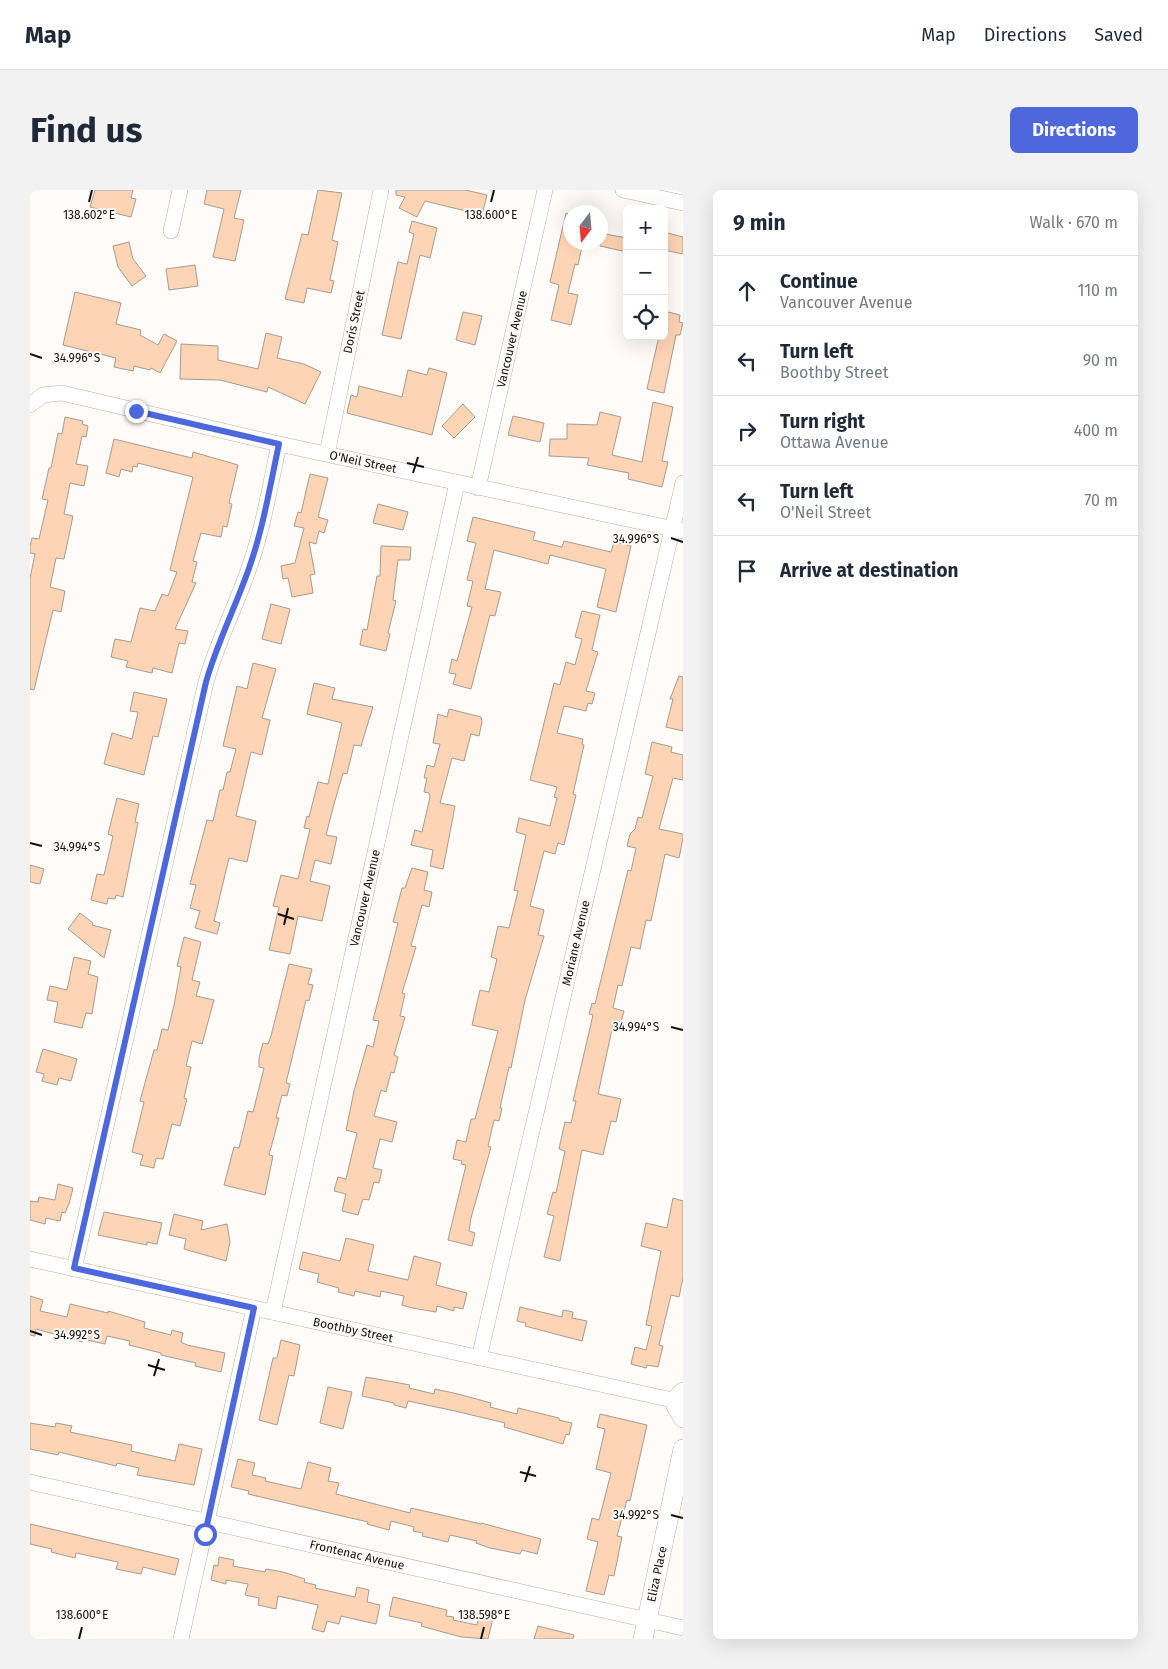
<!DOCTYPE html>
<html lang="en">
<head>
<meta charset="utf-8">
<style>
  body { margin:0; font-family:"Fira Sans",sans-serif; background:#f2f2f3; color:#1f2937 }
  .controls { position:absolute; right:15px; top:15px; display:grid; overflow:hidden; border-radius:8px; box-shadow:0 5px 20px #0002 }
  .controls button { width:45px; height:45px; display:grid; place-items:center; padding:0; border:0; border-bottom:1px solid #e0e1e3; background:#fff; color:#1f2937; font:25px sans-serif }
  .compass { position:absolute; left:533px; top:15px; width:45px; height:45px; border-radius:50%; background:#fff; box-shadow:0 5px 20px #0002; rotate:196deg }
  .stop { position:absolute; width:15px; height:15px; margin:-11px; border:4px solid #4d68dc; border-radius:50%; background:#fff }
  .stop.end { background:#4d68dc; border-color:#fff; box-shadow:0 1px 5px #0008 }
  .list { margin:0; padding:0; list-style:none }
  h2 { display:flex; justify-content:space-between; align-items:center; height:65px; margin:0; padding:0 20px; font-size:21px }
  h2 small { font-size:16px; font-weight:400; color:#747a83 }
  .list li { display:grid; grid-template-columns:32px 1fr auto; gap:15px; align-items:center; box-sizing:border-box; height:70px; padding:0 20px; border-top:1px solid #e0e1e3 }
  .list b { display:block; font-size:19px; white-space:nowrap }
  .list p { margin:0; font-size:16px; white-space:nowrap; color:#747a83 }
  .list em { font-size:16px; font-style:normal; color:#747a83 }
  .icon { flex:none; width:28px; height:28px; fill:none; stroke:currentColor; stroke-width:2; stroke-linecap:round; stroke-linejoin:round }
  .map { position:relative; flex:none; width:653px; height:1449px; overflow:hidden; border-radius:8px }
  header { display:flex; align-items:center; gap:30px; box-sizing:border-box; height:70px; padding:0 25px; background:#fff; border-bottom:1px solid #e0e1e3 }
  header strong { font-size:24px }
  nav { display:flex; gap:28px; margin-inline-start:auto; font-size:18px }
  .intro { display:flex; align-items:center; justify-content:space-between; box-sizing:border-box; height:120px; padding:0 30px }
  h1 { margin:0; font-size:35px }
  .button { padding:12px 22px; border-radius:8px; background:#4d68dc; color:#fff; font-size:18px; font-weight:700 }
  main { display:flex; gap:30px; padding:0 30px }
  aside { flex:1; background:#fff; border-radius:8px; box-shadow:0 5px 20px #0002 }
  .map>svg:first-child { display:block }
  .building { fill:#fdd4b4; stroke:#a49b94 }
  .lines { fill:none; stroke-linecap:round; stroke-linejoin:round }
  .minor-casing { stroke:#bbb1aa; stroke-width:16 }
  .tertiary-casing { stroke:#bbb1aa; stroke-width:20 }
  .minor { stroke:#fff; stroke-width:15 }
  .tertiary { stroke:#fff; stroke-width:19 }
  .route { stroke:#4d68dc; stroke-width:6 }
  .ticks { fill:none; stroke:#13100d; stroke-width:2 }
  .labels { text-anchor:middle; stroke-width:4; stroke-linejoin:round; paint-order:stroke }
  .street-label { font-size:12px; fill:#13100d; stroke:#fffbf7 }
  .ticks-label { font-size:12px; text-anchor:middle; fill:#13100d; stroke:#fffbf7; stroke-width:4; stroke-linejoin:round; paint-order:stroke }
</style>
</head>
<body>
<header>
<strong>Map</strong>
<nav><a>Map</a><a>Directions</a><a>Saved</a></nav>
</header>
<div class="intro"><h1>Find us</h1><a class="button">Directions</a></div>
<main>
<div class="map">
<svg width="653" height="1449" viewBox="0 0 653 1449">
  <rect width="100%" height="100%" fill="#fffbf7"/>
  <!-- building -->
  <g class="building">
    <path d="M65,0H103L101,8L106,9L101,27L60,17Z"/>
    <path d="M177,0H211L204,28L214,30L205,71L183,67L194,19L174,14Z"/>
    <path d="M288,0L312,3L302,50L308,52L300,90L304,91L301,103L277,98L274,113L255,109L272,44L278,45Z"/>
    <path d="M366,0H435L457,5L452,25L395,11L387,27L369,18L375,7L366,5Z"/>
    <path d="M536,23L540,24V52H553L548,75L545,74L538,103L548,105L541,135L521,130L529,95L520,92Z"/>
    <path d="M382,31L407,38L400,68L390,65L371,149L352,145L368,72L377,74L384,44L379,42Z"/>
    <path d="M634,42L653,47V64L634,60Z"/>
    <path d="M570,43L597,48V62L570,56Z"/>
    <path d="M99,52L103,69L116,86L102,96L88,77L83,56Z"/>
    <path d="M165,75L168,96L139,100L136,79Z"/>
    <path d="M45,102L91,113L86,134L111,140L110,145L128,155L134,144L147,151L130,183L121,178L120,180L104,176L103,181L84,177L86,168L33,155Z"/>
    <path d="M634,121L650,125L649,132L653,133L650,145H646L634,203L617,199L629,146H634Z"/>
    <path d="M433,122L452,126L445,155L426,150Z"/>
    <path d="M236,143L252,147L247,168L274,174L291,182L275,214L238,197L237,202L190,190L150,189L151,154L188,156V170L228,179Z"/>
    <path d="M399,178L417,183L402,245L317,223L321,205L327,207L329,196L372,207L378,180L397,185Z"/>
    <path d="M623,212L643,217L632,271L638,272L632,297L598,289L599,283L557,275L559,268L519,266L520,249H537V234L567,235L570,222L591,227L582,265L612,272Z"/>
    <path d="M433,214L445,227L424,248L412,236Z"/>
    <path d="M483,226L514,233L510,252L478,245Z"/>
    <path d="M35,227L53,231L52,234L58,236L56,247L52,246L46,274L58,276L54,296L40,293L34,324L43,326L34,369L26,368L20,397L35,401L31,422L23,420L4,500L0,499V388L5,364L0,363V356L2,348L9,349L18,310L12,309L19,278H21L28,243L32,244Z"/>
    <path d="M84,249L162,268L163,262L208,275L199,313L202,314L197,337L193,336L191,347L171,343L163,371L167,372L162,392L166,393L145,439L158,441L155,454L149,453L142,483L123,478L122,483L96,477L98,471L81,467L85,449L101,452L110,418L125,421L132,404L138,406L147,382L140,380L163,287L108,273L107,277L103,276L102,282L91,279L89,287L76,283Z"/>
    <path d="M280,284L298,288L288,327L298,330L294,343L289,341L286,354L279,352L285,384L280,385L283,403L262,407L258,388L253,389L251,376L265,373L274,338L264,336L268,322L271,323Z"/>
    <path d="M348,314L378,322L373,340L343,333Z"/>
    <path d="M443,327L505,342L503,350L532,357L534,351L581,362L584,352L601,356L586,422L567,417L576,379L520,365L518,374L464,360L455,399L471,402L465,426L460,425L441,499L423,494L426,484L419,483L422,469L427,471L442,417L437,416L443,391L437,390L446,353L437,351Z"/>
    <path d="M351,356L381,357L380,370H368L363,410L366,411L358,443L360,444L356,461L330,455L333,439L337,440L347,386H350Z"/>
    <path d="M241,414L260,419L251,454L232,449Z"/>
    <path d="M552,421L570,425L562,460L568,462L556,501L565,503L562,514L558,513L556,521L534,516L527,543L553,549L552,554L554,555L543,604L546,605L534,655L528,653L525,664L514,661L500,716L514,720L508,745L514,746L495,810L481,878L479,877L470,918H472L469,931L464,930L458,956L461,957L441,1028L439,1041L445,1043L442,1056L418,1050L436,975L431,974L432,971L423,969L427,950L436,952L441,929H445L468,841L442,835L450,800L459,802L467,769L461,767L468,736L479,738L488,701L484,700L496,645L486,642L489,628L520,636L527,608L524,607L527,597L500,590L524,493L530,495L536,472L545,475L552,449L545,447Z"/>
    <path d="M223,473L246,479L232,528L240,530L232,565L221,562L206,626L226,631L217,672L199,668L184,731L190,733L187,744L165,738L170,721L160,718L166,695L160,694L177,630L183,631L190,600H193L197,582H200L206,559L193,556L207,496L217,499Z"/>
    <path d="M649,486L653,487V541L636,537L643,509H640Z"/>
    <path d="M284,493L305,498L302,509L343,517L331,556L324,555L317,584L313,583L304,614L296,645L307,647L301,674L285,670L280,691L300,696L292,731L268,726L260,764L239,760L249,717L243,716L251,685L268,689L280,639L274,638L277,626L279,627L288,592L298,594L312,533L277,524Z"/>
    <path d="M104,502L137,509L128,547L123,546L114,585L74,574L82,543L102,549L108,522L100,521Z"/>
    <path d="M419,519L451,527L452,532L449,546L441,544L434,571L422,568L410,613L425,616L413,679L400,676L403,660L381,655L385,640L392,642L400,607L399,603L394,602L397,588H394L397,575L404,577L410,554L403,553L408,524L417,527Z"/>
    <path d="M622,552L642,557L641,562L653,565V590L643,588L629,639L653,644V648L649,668L635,664L621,731L616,730L610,759L601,757L592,796L588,795L583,818L594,821L591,832L584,830L568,904L591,909L586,932L581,931L573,965L552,960L530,1071L514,1067L524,1026L517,1024L523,1002L526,1003L535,961L529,959L535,932L541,933L546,911H543L563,825L559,824L562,813L565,814L598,680L601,681L606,658L597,656L600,644L605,639L608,627L612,628L623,586L615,584Z"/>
    <path d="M87,608L109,614L105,632L108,633L93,707L86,705L85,709L78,708L77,714L61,710L67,684L74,685L83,646L78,644Z"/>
    <path d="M0,675L14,679L10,694L0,692Z"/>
    <path d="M382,678L398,682L394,700L402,702L399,717L392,715L381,756L386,757L372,803L375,804L370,826L375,827L364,865L368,867L364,883L361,882L356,902L351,900L344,926L367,932L362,952L350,949L343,978L352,980L349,993L344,992L339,1010L333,1009L328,1025L312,1021L316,1004L304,1001L308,987L316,989L327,943L316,940L324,901L337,855L343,857L349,831L343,830L368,733L363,732L372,698H375Z"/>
    <path d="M50,723L63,733L62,735L81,740L74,768L38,739Z"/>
    <path d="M154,747L171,752L162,790L170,792L166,806L184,810L172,854L162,851L156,876L161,877L154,908L157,909L150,936L142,934L133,969L126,968L124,978L110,975L113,965L102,962L114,912L110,911L124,860H127L132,839L138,840L144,815L151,777L147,776Z"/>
    <path d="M44,767L61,771L58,784L68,787L62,824L56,823L52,838L24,832L28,812L17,810L20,796L37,800Z"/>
    <path d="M259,774L282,779L278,794L283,795L279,811L276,810L256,893L260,894L257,906L252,905L246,928H249L239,965L243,966L235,1005L194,995L204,957L209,958L218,921L223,922L234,878L229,877V868L233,853L238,854L241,846Z"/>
    <path d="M13,859L47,869L41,891L29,888L27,895L12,891L14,884L6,882Z"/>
    <path d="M28,994L43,998L39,1014L35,1023L32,1022L30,1031L16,1028L15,1034L0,1030V1011L8,1012L9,1007L25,1010Z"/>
    <path d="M643,1008L653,1011V1088L649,1107L641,1105L629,1155L633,1156L628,1177L617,1175L616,1178L601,1174L605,1157L616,1160L622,1136L616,1135L631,1061L611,1056L616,1033L637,1038Z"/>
    <path d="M74,1022L132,1033L127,1054L117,1052V1055L68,1045Z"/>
    <path d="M144,1024L173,1031L171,1040L197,1034L200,1052L196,1071L154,1059L156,1049L139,1045Z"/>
    <path d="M316,1048L344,1055L338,1081L378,1090L384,1066L411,1073L406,1095L437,1103L433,1119L424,1117V1121L407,1116L406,1122L382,1118L372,1115L374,1106L351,1101L350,1107L325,1101L324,1106L308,1102L309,1098L287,1092L289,1084L269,1079L273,1062L310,1071Z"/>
    <path d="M0,1106L13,1110L10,1121L37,1127L40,1114L78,1123V1121L115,1132L114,1138L141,1145L142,1140L153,1143L151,1152L157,1155L195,1163L191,1182L165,1176L166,1173L131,1165V1163L99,1155L100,1151L77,1146L75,1154L53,1149L52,1152L6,1139L5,1146L0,1145Z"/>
    <path d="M490,1117L532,1127L533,1120L543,1122L542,1128L557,1131L552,1151L495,1136L496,1133L487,1131Z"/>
    <path d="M251,1150L270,1155L264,1186L259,1185L247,1235L229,1230L243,1168H247Z"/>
    <path d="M336,1187L380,1195L379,1198L404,1204L405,1199L428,1204L461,1213L460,1217L487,1224L488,1218L529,1228V1230L542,1233L539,1245L536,1244L533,1254L474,1237L475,1233L425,1221L378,1211L376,1218L364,1215V1213L332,1206Z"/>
    <path d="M298,1197L322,1202L313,1239L290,1233Z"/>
    <path d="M570,1224L617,1235L600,1311L597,1310L587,1346L592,1347L584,1386L579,1385L574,1405L556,1401L568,1352L557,1349L562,1328L569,1330L581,1283L566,1279L575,1239L567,1237Z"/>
    <path d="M0,1233L25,1237L26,1233L42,1236L40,1242L102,1255L101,1261L145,1271L149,1254L172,1259L164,1295L107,1285L109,1278L87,1273L86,1276L29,1262L28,1265L0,1259Z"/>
    <path d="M208,1269L225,1273L222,1285L236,1288L235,1291L271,1299L278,1272L301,1278L298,1291L309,1293L306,1304L380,1323L381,1318L451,1334V1333L511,1349L507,1364L492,1360L490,1364L460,1358L446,1353L447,1351L420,1345L418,1352L392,1346L393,1343L383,1341L384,1337L361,1331L359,1340L337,1334L338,1332L218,1304L219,1301L201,1297Z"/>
    <path d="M0,1334L149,1369L145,1385L113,1377L111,1384L86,1379L88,1372L46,1363L45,1368L21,1362L22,1359L0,1354Z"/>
    <path d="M189,1367L204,1370L203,1376L235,1382L236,1379L253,1382L275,1389L274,1392L286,1395L285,1398L325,1407L327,1397L339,1400L337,1412L350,1415L346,1434L311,1426L309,1434L297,1431L294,1442L282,1439L288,1415L248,1406L246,1419L228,1415L229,1408L215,1405L218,1394L196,1390V1394L181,1390L184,1375L188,1376Z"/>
    <path d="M363,1407L417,1420L416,1426L424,1427L423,1430L447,1435L449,1425L463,1428L458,1449L431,1447L391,1436L392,1433L359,1426Z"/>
    <path d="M508,1436L544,1445L543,1449H504Z"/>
  </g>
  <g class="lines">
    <!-- minor casing -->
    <g class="minor-casing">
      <g id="minor">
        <path d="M593,0L653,13"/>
        <path d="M141,41L150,0"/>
        <path d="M0,215L13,205L32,203L249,254L653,341"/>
        <path d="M297,264L351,0"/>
        <path d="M448,298L515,0"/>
        <path d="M0,1069L647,1211"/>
        <path d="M44,1079L176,492C187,453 205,418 218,381C233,340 240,296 249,254"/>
        <path d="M243,1122L427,293"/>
        <path d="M449,1168L653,293"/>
        <path d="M0,1292L653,1438"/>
        <path d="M151,1449L224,1118"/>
      </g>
    </g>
    <!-- tertiary casing -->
    <g class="tertiary-casing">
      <g id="tertiary">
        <path d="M653,1202L649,1206L646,1216L653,1228"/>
        <path d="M613,1449L653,1259"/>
      </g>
    </g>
    <!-- minor -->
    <use href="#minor" class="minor"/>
    <!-- tertiary -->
    <use href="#tertiary" class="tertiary"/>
  </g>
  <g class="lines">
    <!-- route -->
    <path class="route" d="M106,221L249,254C240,296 233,340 218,381C205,418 187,453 176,492L44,1078L224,1118L175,1344"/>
  </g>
  <!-- ticks -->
  <path class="ticks" d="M59,12L62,0M461,12L464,0M0,164L12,168M377,273L394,277M383,283L388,267M641,348L653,352M0,653L12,656M248,724L264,729M254,735L258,718M641,837L653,840M0,1141L12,1145M118,1175L135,1180M124,1186L129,1169M490,1282L506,1286M495,1292L500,1276M641,1325L653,1328M49,1449L52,1437M451,1449L454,1437"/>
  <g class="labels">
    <!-- street labels -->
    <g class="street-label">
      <text transform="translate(324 132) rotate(-78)" y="4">Doris Street</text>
      <text transform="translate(482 149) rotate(-77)" y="4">Vancouver Avenue</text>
      <text transform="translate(333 272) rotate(12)" y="4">O'Neil Street</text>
      <text transform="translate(335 708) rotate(-77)" y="4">Vancouver Avenue</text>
      <text transform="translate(546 753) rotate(-77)" y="4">Moriane Avenue</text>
      <text transform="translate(323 1140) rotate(12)" y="4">Boothby Street</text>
      <text transform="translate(327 1365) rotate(13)" y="4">Frontenac Avenue</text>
      <text transform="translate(627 1384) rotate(-78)" y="4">Eliza Place</text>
    </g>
  </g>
  <g class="ticks-label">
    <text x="59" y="29">138.602°E</text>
    <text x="461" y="29">138.600°E</text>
    <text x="47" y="172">34.996°S</text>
    <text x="606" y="353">34.996°S</text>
    <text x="47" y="661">34.994°S</text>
    <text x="606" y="841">34.994°S</text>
    <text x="47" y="1149">34.992°S</text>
    <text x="606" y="1329">34.992°S</text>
    <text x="52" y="1429">138.600°E</text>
    <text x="454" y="1429">138.598°E</text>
  </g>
</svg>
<div class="controls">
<button>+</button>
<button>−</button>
<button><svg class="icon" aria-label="locate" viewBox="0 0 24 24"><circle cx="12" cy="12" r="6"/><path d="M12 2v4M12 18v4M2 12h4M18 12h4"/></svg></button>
</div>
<svg class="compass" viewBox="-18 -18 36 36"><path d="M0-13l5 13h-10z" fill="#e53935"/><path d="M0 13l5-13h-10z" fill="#747a83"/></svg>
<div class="stop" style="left:175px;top:1344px"></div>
<div class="stop end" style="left:106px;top:221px"></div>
</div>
<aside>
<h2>9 min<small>Walk · 670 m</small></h2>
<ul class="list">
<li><svg class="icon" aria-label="ahead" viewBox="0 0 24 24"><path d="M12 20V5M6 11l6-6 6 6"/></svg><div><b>Continue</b><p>Vancouver Avenue</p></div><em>110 m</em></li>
<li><svg class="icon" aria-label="left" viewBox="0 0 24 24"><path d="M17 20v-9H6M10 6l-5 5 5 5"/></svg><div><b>Turn left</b><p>Boothby Street</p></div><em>90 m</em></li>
<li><svg class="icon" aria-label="right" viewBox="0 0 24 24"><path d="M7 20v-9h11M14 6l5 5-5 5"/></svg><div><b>Turn right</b><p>Ottawa Avenue</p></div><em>400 m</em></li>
<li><svg class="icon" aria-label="left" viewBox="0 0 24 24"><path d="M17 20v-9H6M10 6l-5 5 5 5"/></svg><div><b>Turn left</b><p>O'Neil Street</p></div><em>70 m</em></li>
<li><svg class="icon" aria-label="arrive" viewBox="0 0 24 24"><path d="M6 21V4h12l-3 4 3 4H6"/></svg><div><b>Arrive at destination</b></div></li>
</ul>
</aside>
</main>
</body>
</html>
